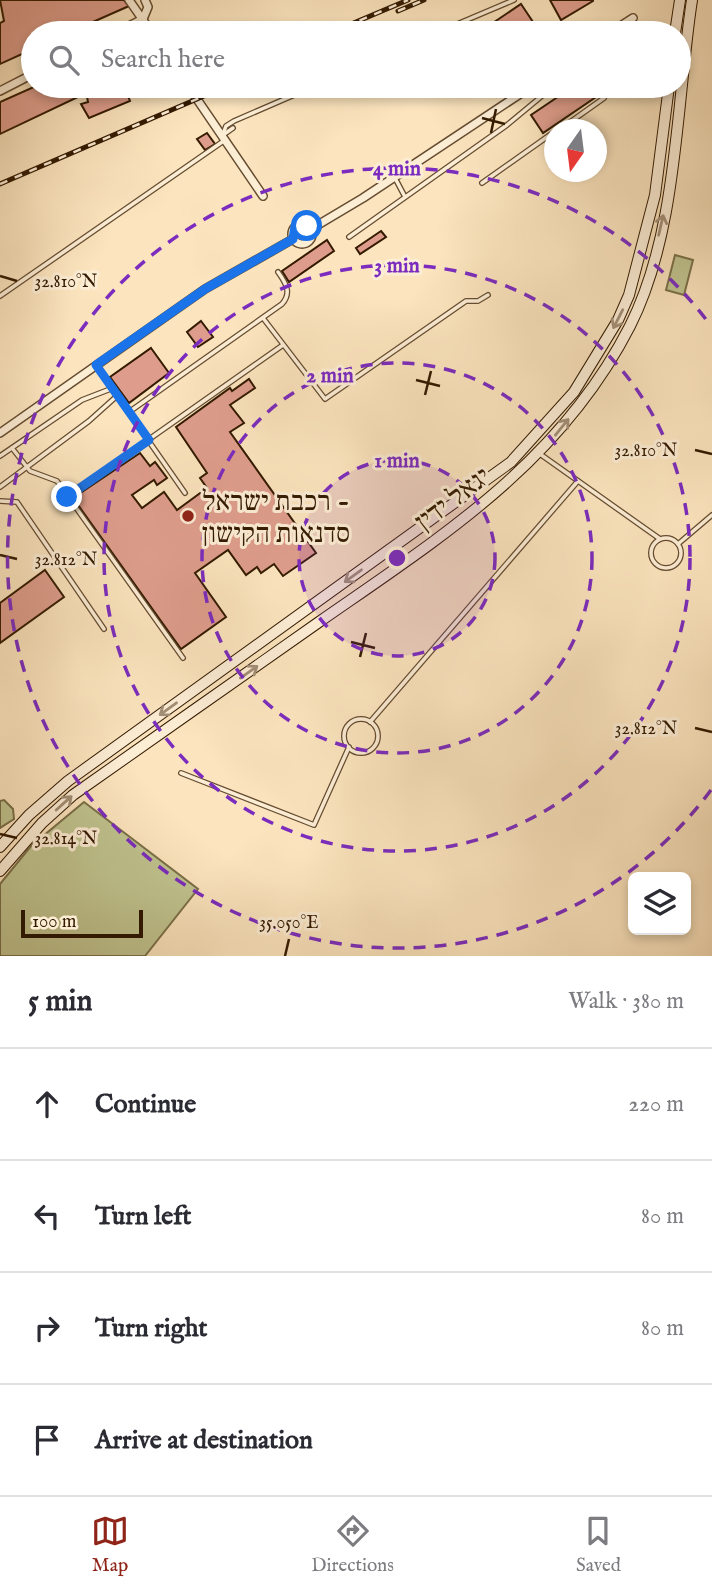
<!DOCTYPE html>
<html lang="en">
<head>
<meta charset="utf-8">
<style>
  body { margin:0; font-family:"IM FELL English","Frank Ruhl Libre",serif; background:#f7f7f7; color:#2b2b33 }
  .controls { position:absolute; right:21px; bottom:21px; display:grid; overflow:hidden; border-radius:10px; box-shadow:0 4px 10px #0003 }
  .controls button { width:63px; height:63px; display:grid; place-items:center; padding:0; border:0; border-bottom:2px solid #e1e1e2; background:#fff; color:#2b2b33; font:35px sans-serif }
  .compass { position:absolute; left:544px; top:119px; width:63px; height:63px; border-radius:50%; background:#fff; box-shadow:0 4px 10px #0003; rotate:194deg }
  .scale { position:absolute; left:21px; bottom:18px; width:122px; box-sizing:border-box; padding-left:7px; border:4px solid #331a00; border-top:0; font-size:19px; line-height:24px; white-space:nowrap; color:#331a00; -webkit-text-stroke:5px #fcedd5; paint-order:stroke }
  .stop { position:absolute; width:21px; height:21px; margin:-16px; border:5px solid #1a73e8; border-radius:50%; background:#fff }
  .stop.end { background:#1a73e8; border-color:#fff; box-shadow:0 2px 7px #0008 }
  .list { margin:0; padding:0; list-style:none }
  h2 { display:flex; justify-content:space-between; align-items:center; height:91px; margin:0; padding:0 28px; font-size:30px }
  h2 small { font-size:23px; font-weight:400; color:#7c7c81 }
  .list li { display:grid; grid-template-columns:46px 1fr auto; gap:21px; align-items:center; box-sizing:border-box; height:112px; padding:0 28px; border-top:2px solid #e1e1e2 }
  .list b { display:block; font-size:26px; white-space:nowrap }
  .list em { font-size:23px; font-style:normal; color:#7c7c81 }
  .icon { flex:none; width:38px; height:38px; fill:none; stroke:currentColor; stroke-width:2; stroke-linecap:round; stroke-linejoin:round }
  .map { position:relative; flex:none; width:712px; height:956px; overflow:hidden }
  .search { position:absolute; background:#fff; box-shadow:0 4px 10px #0003; left:21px; right:21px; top:21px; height:77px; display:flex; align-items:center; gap:18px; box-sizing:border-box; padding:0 24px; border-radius:38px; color:#7c7c81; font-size:26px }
  .sheet { height:539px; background:#fff }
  nav { display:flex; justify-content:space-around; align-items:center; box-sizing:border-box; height:98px; border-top:2px solid #e1e1e2; background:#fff; font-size:19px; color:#7c7c81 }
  nav a { display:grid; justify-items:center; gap:4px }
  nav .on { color:#8f2418 }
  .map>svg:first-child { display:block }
  .green { fill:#c0c490; stroke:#7a6f48; stroke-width:2 }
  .building { fill:#de9d8c; stroke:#331a00; stroke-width:2 }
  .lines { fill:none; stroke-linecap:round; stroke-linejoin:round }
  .lane-casing { stroke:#654c30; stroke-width:6 }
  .street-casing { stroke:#654c30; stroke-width:10 }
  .secondary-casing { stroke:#331a00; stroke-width:12 }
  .lane { stroke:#fcedd5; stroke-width:3.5 }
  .street { stroke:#fcedd5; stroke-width:7 }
  .secondary { stroke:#fcedd5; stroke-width:10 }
  .rail-casing { stroke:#331a00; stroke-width:5 }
  .rail { stroke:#fcedd5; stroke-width:2.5; stroke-dasharray:8; stroke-linecap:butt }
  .oneway { stroke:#a28e75 }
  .route { stroke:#1a73e8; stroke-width:9 }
  .ticks { fill:none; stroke:#331a00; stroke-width:2.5 }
  .ring { fill:none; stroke:#7b2cbf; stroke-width:3.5; stroke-dasharray:12 9 }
  .poi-dot { fill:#8f2418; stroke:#fcedd5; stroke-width:2.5 }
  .labels { text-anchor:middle; stroke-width:6; stroke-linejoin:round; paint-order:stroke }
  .street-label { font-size:28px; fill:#331a00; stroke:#fcedd5 }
  .poi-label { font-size:28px; fill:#331a00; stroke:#fcedd5; text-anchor:start }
  .ticks-label { font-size:18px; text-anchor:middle; fill:#331a00; stroke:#fcedd5; stroke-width:6; stroke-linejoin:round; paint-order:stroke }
  .centre { fill:#7b2cbf; stroke:#fcedd5; stroke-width:3.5 }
  .ring-label { font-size:21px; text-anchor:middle; font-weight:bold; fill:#7b2cbf; stroke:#fcedd5; stroke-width:6; stroke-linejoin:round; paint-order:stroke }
</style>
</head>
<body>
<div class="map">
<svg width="712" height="956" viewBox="0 0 712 956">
  <rect width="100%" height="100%" fill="#fbe4be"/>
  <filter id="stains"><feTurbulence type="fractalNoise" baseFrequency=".00286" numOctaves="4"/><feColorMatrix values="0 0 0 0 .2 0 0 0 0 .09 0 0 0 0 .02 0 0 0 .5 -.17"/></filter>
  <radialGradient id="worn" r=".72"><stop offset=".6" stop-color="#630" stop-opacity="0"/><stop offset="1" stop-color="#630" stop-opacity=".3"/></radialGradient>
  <!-- green -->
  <g class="green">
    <path d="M675,255L693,260L684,295L666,290Z"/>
    <path d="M4,800L13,809L14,819L0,828V801Z"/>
    <path d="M84,802L198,889L145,956H0V884L31,846Z"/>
  </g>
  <!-- building -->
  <g class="building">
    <path d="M0,0H124L129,6L68,33H33V49L0,64V23L4,21Z"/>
    <path d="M550,0H593V1L561,20Z"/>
    <path d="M521,4L535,25L522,33H478Z"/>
    <path d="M36,86H75L80,96L0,134V102Z"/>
    <path d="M124,86L130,101L89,118L81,104L88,102L87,97L97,94L94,87Z"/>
    <path d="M574,86H588L596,97L543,133L531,115Z"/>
    <path d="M207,133L215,144L205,150L197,139Z"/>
    <path d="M381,231L386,237L360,254L356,248Z"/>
    <path d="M327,240L334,251L289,282L282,271Z"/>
    <path d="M201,321L213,337L198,347L187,332Z"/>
    <path d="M151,348L169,373L129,403L110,377Z"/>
    <path d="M249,379L255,388L230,405L244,423L230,432L316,553L283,576L274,564L261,573L257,567L246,575L228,550L195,573L226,617L181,649L73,498L140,453L150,466L155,462L167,478L157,485L154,480L132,495L142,508L164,492L177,510L207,488L200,478L207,473L176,427L230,388L232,391Z"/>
    <path d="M45,570L64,597L0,643V603Z"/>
  </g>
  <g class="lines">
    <!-- lane casing -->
    <g class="lane-casing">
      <g id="lane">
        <path d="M436,33L514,0"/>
        <path d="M559,130L604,98L611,86"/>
        <path d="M223,134L226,126L234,121L315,86"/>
        <path d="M223,135L233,128"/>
        <path d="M395,178L404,195"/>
        <path d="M482,183L554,132"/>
        <path d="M349,237L507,125L554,86"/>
        <path d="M0,296L225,140"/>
        <path d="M263,318L325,399L466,301H478L488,295"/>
        <path d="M97,367L185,493"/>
        <path d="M129,412L282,304C292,293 286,283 278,272"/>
        <path d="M12,448L30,471L57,481L183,658"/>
        <path d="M540,454L660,539"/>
        <path d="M0,456L82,400L113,388"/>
        <path d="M0,487L89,421L118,395"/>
        <path d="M67,497L283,345"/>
        <path d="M0,501L17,502L104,629"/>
        <circle cx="666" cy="553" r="15"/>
        <path d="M678,544L712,515"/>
        <circle cx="361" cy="736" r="17"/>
        <path d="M370,722L578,481"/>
        <path d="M181,773L314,825L349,747"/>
      </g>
    </g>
    <!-- street casing -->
    <g class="street-casing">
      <g id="street">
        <path d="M129,0L152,33"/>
        <path d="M143,19L148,7L145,0"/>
        <path d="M115,33L143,19"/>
        <path d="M610,33L633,18"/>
        <path d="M188,86L263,196"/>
        <path d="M0,91L33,74"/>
        <circle cx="302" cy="234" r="10"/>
        <path d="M311,229L363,198L532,86"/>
        <path d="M0,433L205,289L293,239"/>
      </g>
    </g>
    <!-- secondary casing -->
    <g class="secondary-casing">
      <g id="secondary">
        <path d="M675,33L680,0"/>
        <path d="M0,847L29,815L68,781L511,462L574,392L618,320L629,295L655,195L669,86"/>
        <path d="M0,871L42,823L73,795C155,737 237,680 319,622C441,537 560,463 630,326C678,231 676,104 692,0"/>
      </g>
    </g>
    <!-- lane -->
    <use href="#lane" class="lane"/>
    <!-- street -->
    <use href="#street" class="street"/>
    <!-- secondary -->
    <use href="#secondary" class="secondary"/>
    <!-- rail casing -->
    <g class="rail-casing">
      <g id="rail">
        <path d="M398,11L424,0"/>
        <path d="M330,33L408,0"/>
        <path d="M0,184L227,86"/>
      </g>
    </g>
    <!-- rail -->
    <use href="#rail" class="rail"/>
  </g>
  <!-- one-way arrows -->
  <defs><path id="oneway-shaft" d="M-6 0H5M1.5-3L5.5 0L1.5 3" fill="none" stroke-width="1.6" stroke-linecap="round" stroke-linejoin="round" transform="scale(1.75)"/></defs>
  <g class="oneway">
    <use href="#oneway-shaft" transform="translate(661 225) rotate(-77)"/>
    <use href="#oneway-shaft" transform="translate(618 319) rotate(117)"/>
    <use href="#oneway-shaft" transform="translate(562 427) rotate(-51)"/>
    <use href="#oneway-shaft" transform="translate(353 576) rotate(144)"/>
    <use href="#oneway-shaft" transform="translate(249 672) rotate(-35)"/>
    <use href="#oneway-shaft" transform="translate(168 709) rotate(144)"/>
    <use href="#oneway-shaft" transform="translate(64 803) rotate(-42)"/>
  </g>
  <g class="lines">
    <!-- route -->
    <path class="route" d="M67,497L149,440L96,365L205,289L293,239L295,226H307"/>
  </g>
  <!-- ticks -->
  <path class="ticks" d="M482,118L505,124M491,133L496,109M0,276L17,281M416,380L440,386M425,395L431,371M695,450L712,454M0,555L17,559M351,642L375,648M360,657L366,633M695,728L712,732M0,834L17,838M285,956L289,939"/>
  <!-- distance rings -->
  <circle cx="397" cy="558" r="98" fill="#7b2cbf" fill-opacity=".12"/>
  <g class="ring">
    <circle cx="397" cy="558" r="98"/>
    <circle cx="397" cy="558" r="195"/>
    <circle cx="397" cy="558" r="293"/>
    <path d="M711 790A390 390 0 1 1 711 326"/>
  </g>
  <!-- markers -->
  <circle class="poi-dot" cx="188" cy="516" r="7"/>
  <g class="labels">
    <!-- street labels -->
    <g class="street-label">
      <text transform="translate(452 498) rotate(-37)" y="10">יגאל ידין</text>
    </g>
    <!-- poi labels -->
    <g class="poi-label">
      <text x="202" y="510">רכבת ישראל -<tspan x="202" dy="32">סדנאות הקישון</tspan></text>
    </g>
  </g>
  <g class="ticks-label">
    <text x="66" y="287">32.810°N</text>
    <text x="646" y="456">32.810°N</text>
    <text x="66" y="565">32.812°N</text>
    <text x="646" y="734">32.812°N</text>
    <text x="66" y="844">32.814°N</text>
    <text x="289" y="928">35.050°E</text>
  </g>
  <circle cx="397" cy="558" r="10" class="centre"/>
  <g class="ring-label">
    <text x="397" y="175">4 min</text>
    <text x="397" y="272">3 min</text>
    <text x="330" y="382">2 min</text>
    <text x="397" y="467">1 min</text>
  </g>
  <rect width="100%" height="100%" filter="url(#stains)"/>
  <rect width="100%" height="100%" fill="url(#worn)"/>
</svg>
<div class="controls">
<button><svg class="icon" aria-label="layers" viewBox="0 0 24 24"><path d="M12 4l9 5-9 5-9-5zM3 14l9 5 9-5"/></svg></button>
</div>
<svg class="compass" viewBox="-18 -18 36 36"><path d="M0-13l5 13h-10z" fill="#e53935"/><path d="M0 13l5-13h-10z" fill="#7c7c81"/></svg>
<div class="scale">100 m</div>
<div class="stop" style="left:307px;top:226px"></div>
<div class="stop end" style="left:67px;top:497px"></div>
<div class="search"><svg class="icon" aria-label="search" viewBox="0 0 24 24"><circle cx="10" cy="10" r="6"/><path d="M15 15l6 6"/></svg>Search here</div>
</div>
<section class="sheet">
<h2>5 min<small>Walk · 380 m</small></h2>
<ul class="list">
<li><svg class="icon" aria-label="ahead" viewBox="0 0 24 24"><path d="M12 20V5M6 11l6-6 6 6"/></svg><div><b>Continue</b></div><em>220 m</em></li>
<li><svg class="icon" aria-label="left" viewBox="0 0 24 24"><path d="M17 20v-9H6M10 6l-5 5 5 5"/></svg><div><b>Turn left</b></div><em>80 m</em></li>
<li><svg class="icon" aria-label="right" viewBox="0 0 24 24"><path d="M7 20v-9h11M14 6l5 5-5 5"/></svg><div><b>Turn right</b></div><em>80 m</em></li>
<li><svg class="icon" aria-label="arrive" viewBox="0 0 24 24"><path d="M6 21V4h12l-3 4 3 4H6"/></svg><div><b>Arrive at destination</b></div></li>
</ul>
</section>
<nav>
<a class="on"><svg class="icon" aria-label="map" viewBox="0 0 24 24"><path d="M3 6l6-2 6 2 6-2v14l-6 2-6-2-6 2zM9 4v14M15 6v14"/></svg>Map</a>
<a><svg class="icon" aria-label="directions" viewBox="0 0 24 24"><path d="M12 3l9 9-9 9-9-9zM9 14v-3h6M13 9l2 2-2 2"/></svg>Directions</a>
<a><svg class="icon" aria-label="saved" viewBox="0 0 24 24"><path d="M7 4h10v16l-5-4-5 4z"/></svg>Saved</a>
</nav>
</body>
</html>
